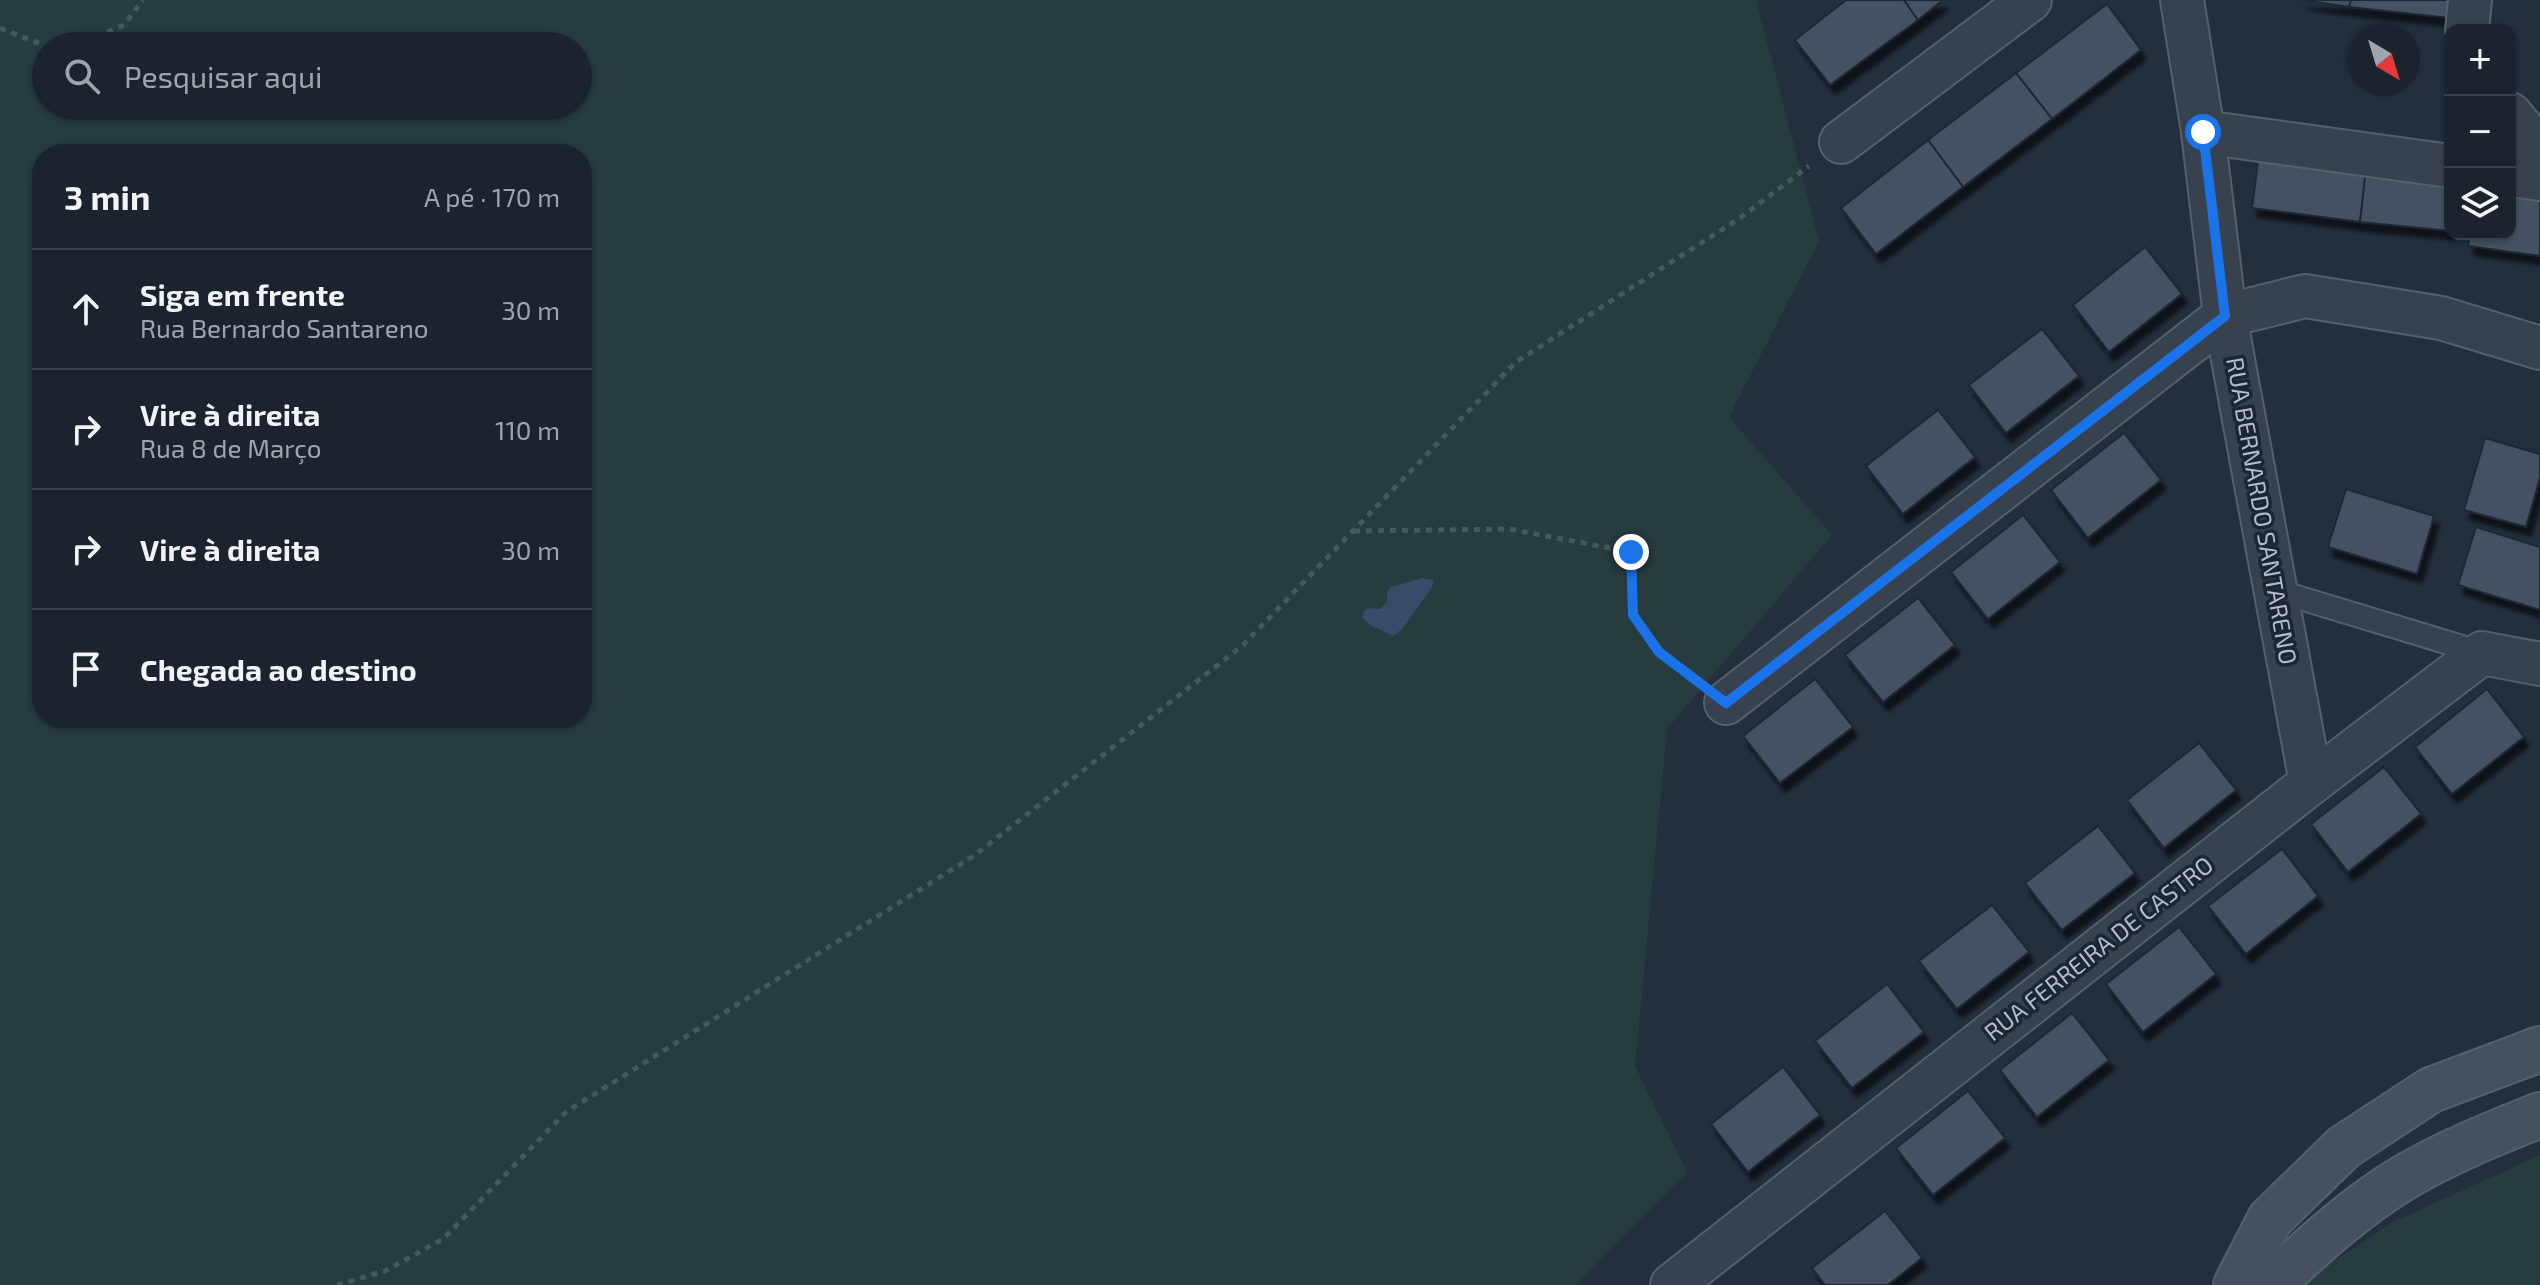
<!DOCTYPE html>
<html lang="pt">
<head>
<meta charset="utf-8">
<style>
  body { margin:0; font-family:"Exo 2",sans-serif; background:#282f3a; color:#f1f3f6 }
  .controls { position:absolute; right:24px; top:24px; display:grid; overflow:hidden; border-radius:16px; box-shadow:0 2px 6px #0004 }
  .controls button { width:72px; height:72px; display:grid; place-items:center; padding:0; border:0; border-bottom:2px solid #39404a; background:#1b232e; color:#f1f3f6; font:40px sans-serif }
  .compass { position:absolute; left:2348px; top:24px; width:72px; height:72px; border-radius:50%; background:#1b232e; box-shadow:0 2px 6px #0004; rotate:142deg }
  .stop { position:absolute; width:24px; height:24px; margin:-18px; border:6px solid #1a73e8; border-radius:50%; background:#fff }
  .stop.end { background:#1a73e8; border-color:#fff; box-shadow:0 2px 8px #0008 }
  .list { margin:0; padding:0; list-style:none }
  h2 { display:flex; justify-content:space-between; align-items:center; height:104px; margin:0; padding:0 32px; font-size:34px }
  h2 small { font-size:26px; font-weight:400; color:#a0a4aa }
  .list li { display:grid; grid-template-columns:52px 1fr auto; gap:24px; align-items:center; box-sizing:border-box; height:120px; padding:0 32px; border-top:2px solid #39404a }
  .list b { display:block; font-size:30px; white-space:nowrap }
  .list p { margin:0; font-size:26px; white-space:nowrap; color:#a0a4aa }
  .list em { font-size:26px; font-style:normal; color:#a0a4aa }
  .icon { flex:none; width:44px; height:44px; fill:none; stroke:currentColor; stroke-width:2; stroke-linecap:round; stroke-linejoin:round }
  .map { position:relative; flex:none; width:2540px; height:1285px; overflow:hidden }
  .search { position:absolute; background:#1b232e; box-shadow:0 2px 6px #0004; left:32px; top:32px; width:560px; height:88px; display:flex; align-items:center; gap:20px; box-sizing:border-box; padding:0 28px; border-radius:44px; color:#a0a4aa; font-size:30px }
  .panel { position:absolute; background:#1b232e; box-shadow:0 2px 6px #0004; left:32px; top:144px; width:560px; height:584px; border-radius:32px }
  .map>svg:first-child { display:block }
  .green { fill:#263c3f; fill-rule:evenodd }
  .water { fill:#394c67 }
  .building { fill:#455162; stroke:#1f2835; stroke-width:2; filter:url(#shadow) }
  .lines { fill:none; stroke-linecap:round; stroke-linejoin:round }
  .lane-casing { stroke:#565f6c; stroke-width:26 }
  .street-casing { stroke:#565f6c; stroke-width:46 }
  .secondary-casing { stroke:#565f6c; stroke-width:48 }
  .path { stroke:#44595c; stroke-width:5; stroke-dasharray:6 6; stroke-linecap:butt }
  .lane { stroke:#38414e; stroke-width:22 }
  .street { stroke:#38414e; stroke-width:42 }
  .secondary { stroke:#465061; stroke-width:44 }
  .route { stroke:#1a73e8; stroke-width:10 }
  .labels { text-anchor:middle; stroke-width:7; stroke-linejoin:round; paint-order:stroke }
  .street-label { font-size:24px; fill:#b4bcc9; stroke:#1d2633 }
</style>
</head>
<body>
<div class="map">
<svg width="2540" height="1285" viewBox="0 0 2540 1285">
  <defs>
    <filter id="shadow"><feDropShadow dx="5" dy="9" stdDeviation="2" flood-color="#0009"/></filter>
  </defs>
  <rect width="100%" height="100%" fill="#242f3e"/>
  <!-- green -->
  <g class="green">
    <path d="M0,0H1756L1819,241L1729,417L1832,535L1667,729L1635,1066L1687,1172L1575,1285H0ZM46,46H578V106H46ZM42,154H582V718H42Z"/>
    <path d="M2540,1155V1285H2303L2311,1276L2393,1222Z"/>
  </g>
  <!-- water -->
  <path class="water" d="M1422,578L1434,580L1432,587L1402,629L1393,636L1370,625L1362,617L1364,611L1368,608L1380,609L1387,602V593L1391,587Z"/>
  <!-- building -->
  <g class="building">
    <path d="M1846,0H1904L1918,20L1830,85L1795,40Z"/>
    <path d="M1904,0H1943L1918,20Z"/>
    <path d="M2301,0H2351L2349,7Z"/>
    <path d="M2351,0H2462L2459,19L2349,7Z"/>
    <path d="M2107,4L2141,50L2052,119L2016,73Z"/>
    <path d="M2016,73L2052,119L1963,187L1928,140Z"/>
    <path d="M1928,140L1963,187L1876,254L1841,208Z"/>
    <path d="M2260,145L2367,160L2360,222L2252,208Z"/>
    <path d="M2367,160L2450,168V231L2360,222Z"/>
    <path d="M2510,189L2540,193V256L2468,246L2470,234H2510Z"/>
    <path d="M2145,247L2182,294L2109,352L2073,305Z"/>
    <path d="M2042,329L2079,376L2006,433L1969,385Z"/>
    <path d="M1938,410L1975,457L1903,514L1866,466Z"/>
    <path d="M2124,433L2161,480L2088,538L2051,490Z"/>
    <path d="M2485,438L2540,454V478L2526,527L2464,510Z"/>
    <path d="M2346,489L2434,516L2417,574L2328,547Z"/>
    <path d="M2023,515L2060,562L1988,619L1951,572Z"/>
    <path d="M2476,527L2540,547V610L2458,585Z"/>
    <path d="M1918,598L1955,645L1883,702L1845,655Z"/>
    <path d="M1815,679L1853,727L1780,783L1743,736Z"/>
    <path d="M2487,689L2524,737L2452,794L2415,747Z"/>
    <path d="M2199,743L2236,790L2164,848L2127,800Z"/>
    <path d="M2384,767L2421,814L2348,872L2311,824Z"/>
    <path d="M2098,826L2135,873L2062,930L2025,883Z"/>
    <path d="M2282,849L2318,896L2246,954L2208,906Z"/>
    <path d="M1992,905L2029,952L1957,1009L1919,961Z"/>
    <path d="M2179,927L2216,974L2143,1032L2106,984Z"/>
    <path d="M1887,984L1924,1032L1852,1088L1815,1041Z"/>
    <path d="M2072,1013L2109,1060L2037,1117L2000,1070Z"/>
    <path d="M1783,1067L1820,1115L1748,1172L1711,1124Z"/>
    <path d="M1968,1091L2005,1138L1933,1195L1896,1148Z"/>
    <path d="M1885,1211L1922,1258L1888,1285H1825L1812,1268Z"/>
  </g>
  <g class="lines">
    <!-- lane casing -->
    <g class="lane-casing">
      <path id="lane" d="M2277,591L2482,653"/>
    </g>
    <!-- street casing -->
    <g class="street-casing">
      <g id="street">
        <path d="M2182,0L2203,132L2225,316L2311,783"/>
        <path d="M2467,30L2470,0"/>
        <path d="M2510,114L2540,150"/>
        <path d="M2203,132L2450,166"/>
        <path d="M1841,142L2030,0"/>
        <path d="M2510,175L2540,179"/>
        <path d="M1726,703L2225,316L2305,296L2441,318L2540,348"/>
        <path d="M1672,1285L2311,783L2482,653L2540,664"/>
      </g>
    </g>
    <!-- secondary casing -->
    <g class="secondary-casing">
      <g id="secondary">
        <path d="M2236,1285L2270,1219L2344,1147L2431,1090L2540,1049"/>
        <path d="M2271,1285C2313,1246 2356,1206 2405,1177C2447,1152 2495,1133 2540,1115"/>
      </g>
    </g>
    <!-- path -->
    <g class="path">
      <path d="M0,28L46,46"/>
      <path d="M74,46L124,25L143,0"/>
      <path d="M1354,531L1509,529L1631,552L1633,615L1659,652L1697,680"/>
      <path d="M337,1285L385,1271L443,1239L566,1112L975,855L1242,646L1516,362L1740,218L1809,166"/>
    </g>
    <!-- lane -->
    <use href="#lane" class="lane"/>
    <!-- street -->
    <use href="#street" class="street"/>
    <!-- secondary -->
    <use href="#secondary" class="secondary"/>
  </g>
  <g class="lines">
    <!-- route -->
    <path class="route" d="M1631,552L1633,615L1659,652L1726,703L2225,316L2203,132"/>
  </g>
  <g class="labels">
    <!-- street labels -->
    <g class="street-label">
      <text transform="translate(2261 511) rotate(80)" y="8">RUA BERNARDO SANTARENO</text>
      <text transform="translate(2099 949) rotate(-38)" y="8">RUA FERREIRA DE CASTRO</text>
    </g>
  </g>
</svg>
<div class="controls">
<button>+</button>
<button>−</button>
<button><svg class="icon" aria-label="layers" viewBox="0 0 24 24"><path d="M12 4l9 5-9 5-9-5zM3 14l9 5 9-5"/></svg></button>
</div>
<svg class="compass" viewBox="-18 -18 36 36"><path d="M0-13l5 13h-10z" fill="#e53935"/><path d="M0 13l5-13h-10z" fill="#a0a4aa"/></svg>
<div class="stop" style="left:2203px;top:132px"></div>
<div class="stop end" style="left:1631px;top:552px"></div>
<div class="search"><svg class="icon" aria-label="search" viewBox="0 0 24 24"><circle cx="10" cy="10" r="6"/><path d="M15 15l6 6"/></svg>Pesquisar aqui</div>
<section class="panel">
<h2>3 min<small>A pé · 170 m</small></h2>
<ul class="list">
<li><svg class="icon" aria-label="ahead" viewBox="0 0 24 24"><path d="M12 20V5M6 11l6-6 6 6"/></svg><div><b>Siga em frente</b><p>Rua Bernardo Santareno</p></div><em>30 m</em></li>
<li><svg class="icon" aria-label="right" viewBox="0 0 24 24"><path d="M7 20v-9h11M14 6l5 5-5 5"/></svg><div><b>Vire à direita</b><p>Rua 8 de Março</p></div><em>110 m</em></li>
<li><svg class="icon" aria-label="right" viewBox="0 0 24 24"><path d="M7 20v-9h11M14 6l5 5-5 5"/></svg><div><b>Vire à direita</b></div><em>30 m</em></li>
<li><svg class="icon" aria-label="arrive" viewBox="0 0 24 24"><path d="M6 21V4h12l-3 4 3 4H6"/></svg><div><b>Chegada ao destino</b></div></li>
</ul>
</section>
</div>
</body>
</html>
